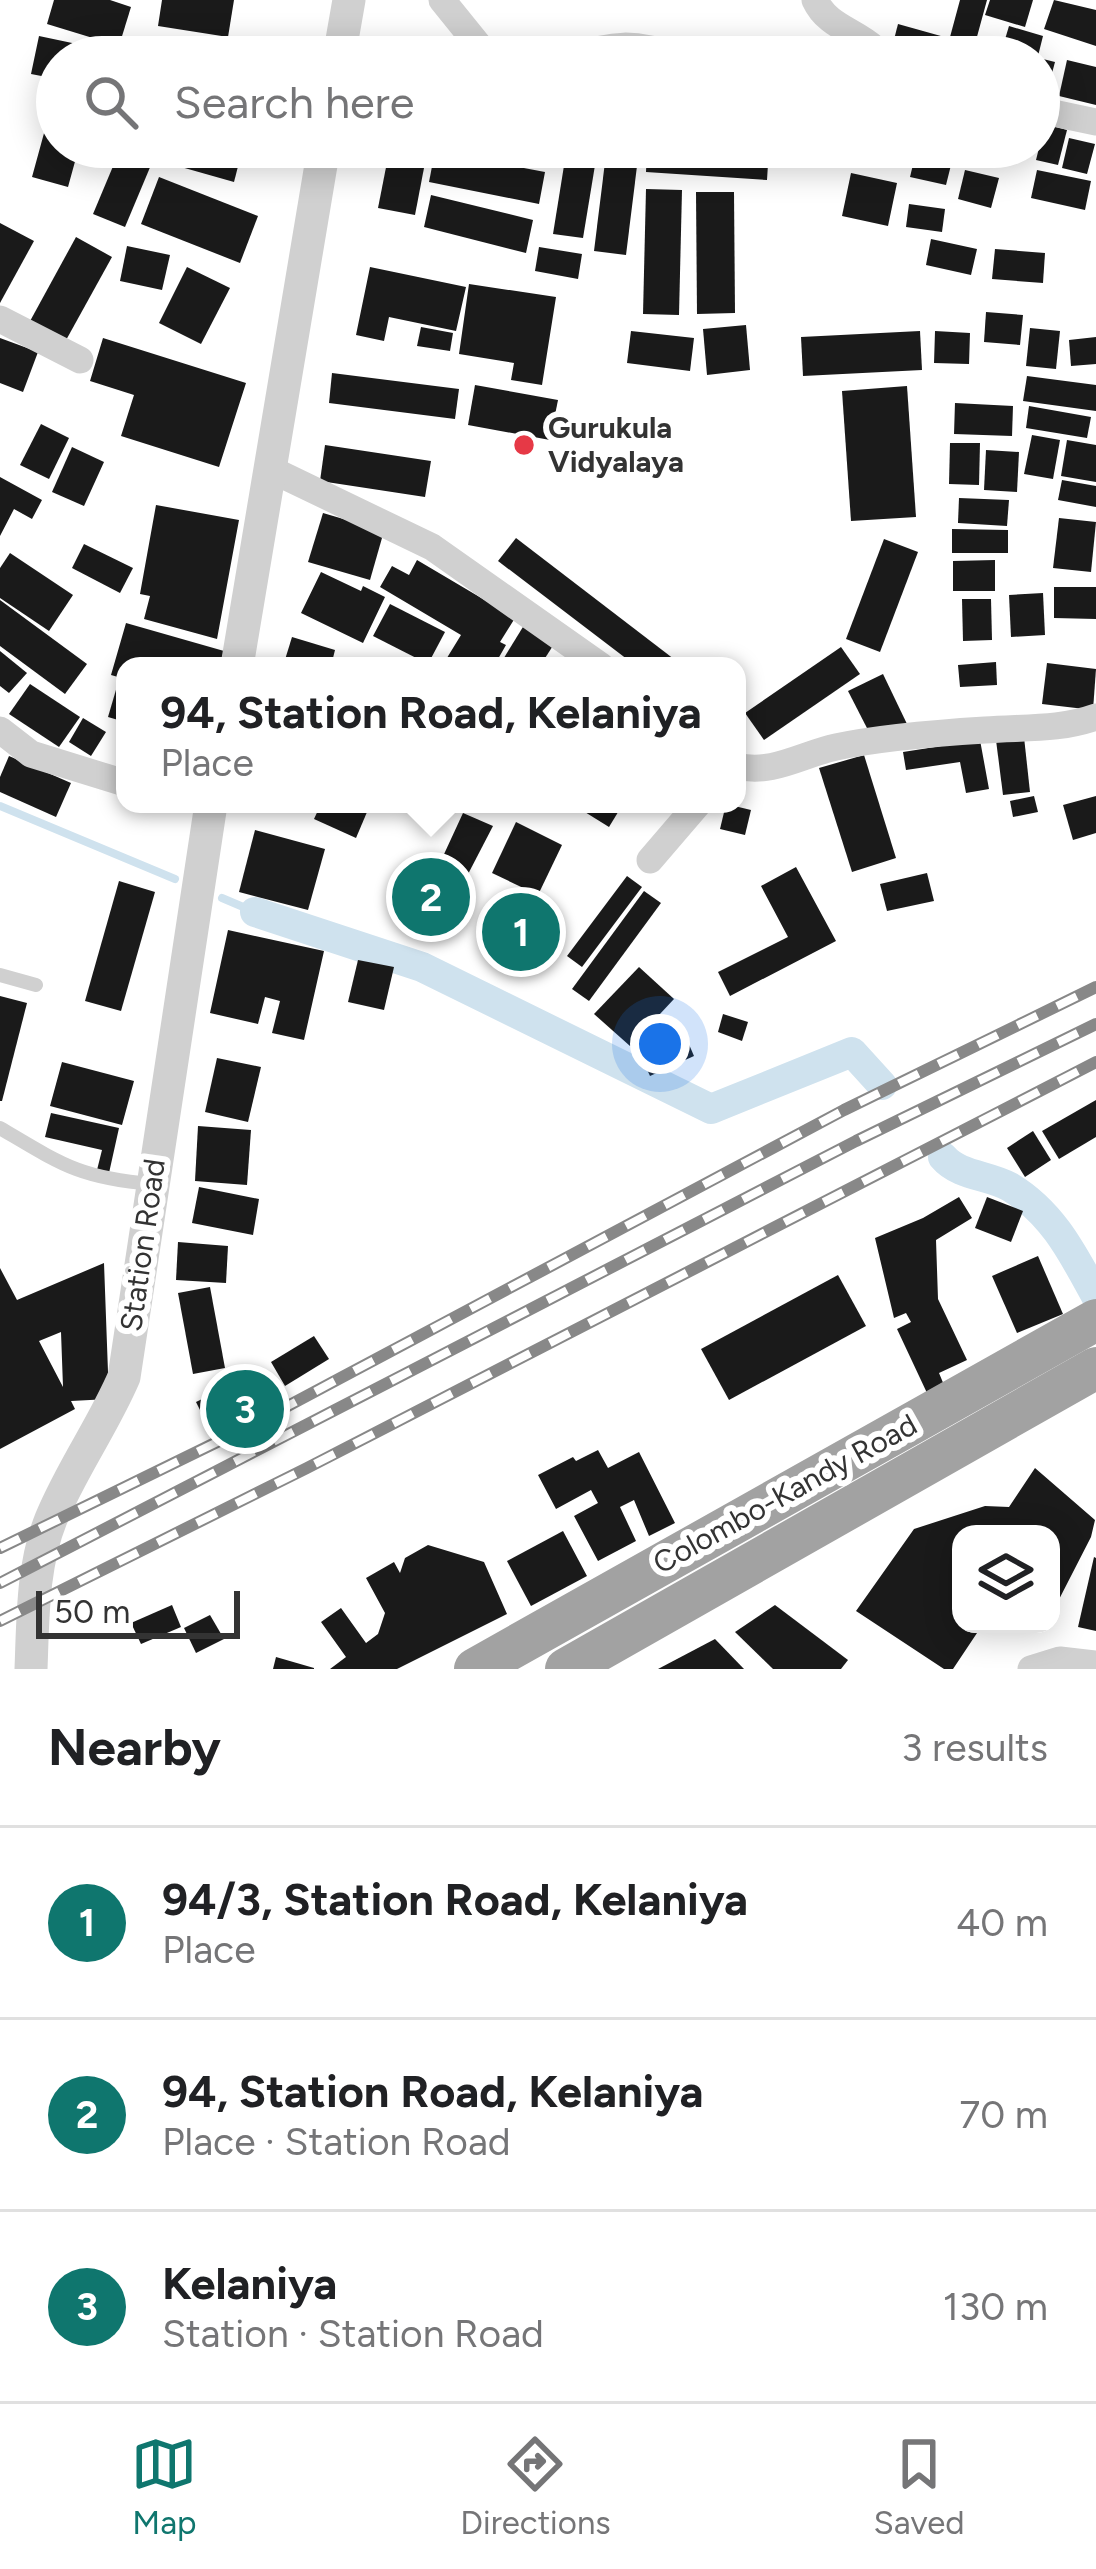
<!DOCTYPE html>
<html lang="en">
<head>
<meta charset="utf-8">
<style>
  body { margin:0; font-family:Figtree,sans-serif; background:#f6f6f6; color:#202124 }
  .controls { position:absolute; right:36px; bottom:36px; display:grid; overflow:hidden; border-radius:24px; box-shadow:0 6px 30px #0003 }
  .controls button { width:108px; height:108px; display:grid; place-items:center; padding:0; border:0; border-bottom:3px solid #e0e0e0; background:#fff; color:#202124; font:60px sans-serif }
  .scale { position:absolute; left:36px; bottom:30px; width:204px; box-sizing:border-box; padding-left:12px; border:6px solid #333; border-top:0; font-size:33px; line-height:42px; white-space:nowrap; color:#333; -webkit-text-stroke:9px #fff; paint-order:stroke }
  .you { position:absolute; left:660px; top:1044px; width:42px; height:42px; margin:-30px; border:9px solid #fff; border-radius:50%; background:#1a73e8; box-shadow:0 0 0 18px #1a73e833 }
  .badge { display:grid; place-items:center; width:78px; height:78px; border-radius:50%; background:#0f766e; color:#fff; font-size:39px; font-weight:700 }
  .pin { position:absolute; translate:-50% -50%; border:6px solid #fff; box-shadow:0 3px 12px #0006 }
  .popup { position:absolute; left:116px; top:657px; width:630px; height:156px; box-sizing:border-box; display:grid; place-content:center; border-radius:24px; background:#fff; filter:drop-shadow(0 3px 9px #0005); font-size:39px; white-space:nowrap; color:#757577 }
  .popup b { font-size:45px; color:#202124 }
  .popup::after { content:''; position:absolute; left:50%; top:100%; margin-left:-24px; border:24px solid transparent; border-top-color:#fff }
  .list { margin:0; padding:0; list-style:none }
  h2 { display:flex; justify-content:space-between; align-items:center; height:156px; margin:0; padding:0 48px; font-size:51px }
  h2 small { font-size:39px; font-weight:400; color:#757577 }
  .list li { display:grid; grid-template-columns:78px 1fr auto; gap:36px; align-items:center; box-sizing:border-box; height:192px; padding:0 48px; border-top:3px solid #e0e0e0 }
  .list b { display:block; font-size:45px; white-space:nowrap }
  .list p { margin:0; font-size:39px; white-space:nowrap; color:#757577 }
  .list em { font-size:39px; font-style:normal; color:#757577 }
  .icon { flex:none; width:66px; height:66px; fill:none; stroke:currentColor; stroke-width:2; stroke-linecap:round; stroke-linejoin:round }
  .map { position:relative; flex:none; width:1096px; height:1669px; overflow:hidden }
  .search { position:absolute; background:#fff; box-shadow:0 6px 30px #0003; left:36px; right:36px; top:36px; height:132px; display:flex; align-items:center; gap:30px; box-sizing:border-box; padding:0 42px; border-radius:66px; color:#757577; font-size:45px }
  .sheet { height:732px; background:#fff }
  nav { display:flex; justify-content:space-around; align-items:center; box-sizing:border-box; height:168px; border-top:3px solid #e0e0e0; background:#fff; font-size:33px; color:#757577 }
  nav a { display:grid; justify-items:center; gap:6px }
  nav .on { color:#0f766e }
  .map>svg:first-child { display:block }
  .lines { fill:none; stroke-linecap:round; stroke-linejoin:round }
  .stream { stroke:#cfe2ee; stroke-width:8 }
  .canal { stroke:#cfe2ee; stroke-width:30 }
  .building { fill:#1a1a1a; fill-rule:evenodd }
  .service { stroke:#d0d0d0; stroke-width:14 }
  .minor { stroke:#d0d0d0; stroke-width:27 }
  .tertiary { stroke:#d0d0d0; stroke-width:33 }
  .trunk { stroke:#a2a2a2; stroke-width:42 }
  .rail-casing { stroke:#888; stroke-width:12 }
  .rail { stroke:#fff; stroke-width:8; stroke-dasharray:22; stroke-linecap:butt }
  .poi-dot { fill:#e63946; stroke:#fff; stroke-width:4.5 }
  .labels { text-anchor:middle; stroke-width:12; stroke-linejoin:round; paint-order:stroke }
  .poi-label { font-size:30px; font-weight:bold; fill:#333; stroke:#fff; text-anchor:start }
  .street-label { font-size:30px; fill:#333; stroke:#fff }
</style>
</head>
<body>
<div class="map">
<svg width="1096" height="1669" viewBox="0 0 1096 1669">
  <rect width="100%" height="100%" fill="#fff"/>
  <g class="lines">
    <!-- stream -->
    <g class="stream">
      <path d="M0,806L175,879"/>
      <path d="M222,898L255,912"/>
    </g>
    <!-- canal -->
    <g class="canal">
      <path d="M255,912L422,967L711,1109L852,1052L882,1085"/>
      <path d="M943,1157C959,1176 989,1175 1010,1187C1053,1213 1073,1254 1096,1296"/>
    </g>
  </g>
  <!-- building -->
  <g class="building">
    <path d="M54,0H110L131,7L119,46L47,24Z"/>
    <path d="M162,0H234L228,37L158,26Z"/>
    <path d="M960,0H987L975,44L950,37Z"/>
    <path d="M990,0H1033L1025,27L985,15Z"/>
    <path d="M1054,0L1096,10V46L1044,29Z"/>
    <path d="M898,24L948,38L942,57L890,55Z"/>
    <path d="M1009,26L1043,36L1038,56L1003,46Z"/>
    <path d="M39,36L129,55V57H57V79L31,74Z"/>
    <path d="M781,41L834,48L833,57H779Z"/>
    <path d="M963,44L1017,55V57H961Z"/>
    <path d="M1039,58L1055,62L1044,103L1039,101Z"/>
    <path d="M1067,60L1096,67V105L1059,96Z"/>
    <path d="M52,104L57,105V147H79L68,187L32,177Z"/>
    <path d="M1045,124L1067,130L1058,165L1036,160Z"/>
    <path d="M1069,138L1095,144L1087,174L1062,168Z"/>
    <path d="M179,147H243L234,182L174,165Z"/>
    <path d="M390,147H428L415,215L378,208Z"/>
    <path d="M567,147H598L583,238L553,234Z"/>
    <path d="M647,147H769L767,180L646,172Z"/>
    <path d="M435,151L545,172L539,204L429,182Z"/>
    <path d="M119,152L151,165L125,227L93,214Z"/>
    <path d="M916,152L952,161L946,185L910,177Z"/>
    <path d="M606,154L638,158L626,255L594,251Z"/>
    <path d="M965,170L999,178L991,208L958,199Z"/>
    <path d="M1037,170L1091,181L1085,210L1031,198Z"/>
    <path d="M851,173L897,183L888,226L842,216Z"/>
    <path d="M159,177L258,216L240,263L141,224Z"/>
    <path d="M646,189L682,190L679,315L643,314Z"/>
    <path d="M696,192H734L735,313L697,314Z"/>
    <path d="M431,195L533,220L526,253L424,227Z"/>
    <path d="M909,204L945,209L942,232L906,227Z"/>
    <path d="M0,223L34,241L0,303Z"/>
    <path d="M76,237L112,257L65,342L29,323Z"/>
    <path d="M931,239L977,249L971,275L926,265Z"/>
    <path d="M127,246L170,255L162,290L120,281Z"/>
    <path d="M539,247L582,254L578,279L535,271Z"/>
    <path d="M995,249L1045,253L1043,283L992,279Z"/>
    <path d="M187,267L230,288L201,344L159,323Z"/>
    <path d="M370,267L466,287L456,331L389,317L384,341L356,335Z"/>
    <path d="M469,284L556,297L542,385L511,380L514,363L459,354Z"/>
    <path d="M986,312L1023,315L1020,345L984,342Z"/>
    <path d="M746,325L750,370L707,375L703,329Z"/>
    <path d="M421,327L453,333L450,351L417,346Z"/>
    <path d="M1030,328L1060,331L1056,369L1026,366Z"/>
    <path d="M631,331L694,338L690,371L627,363Z"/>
    <path d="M920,331L922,370L803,376L801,337Z"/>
    <path d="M935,331L970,333L969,364L934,363Z"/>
    <path d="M1096,337V364L1071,366L1069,340Z"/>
    <path d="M0,338L38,352L23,392L0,383Z"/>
    <path d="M103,338L246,383L219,467L121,436L134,395L90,381Z"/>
    <path d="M332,373L459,389L455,419L329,403Z"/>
    <path d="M1027,376L1096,385V411L1023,401Z"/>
    <path d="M475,385L558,400L550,440L468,425Z"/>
    <path d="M907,386L916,517L851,521L842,391Z"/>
    <path d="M955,403L1013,406L1012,436L954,434Z"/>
    <path d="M1029,406L1091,417L1087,438L1026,428Z"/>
    <path d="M41,424L69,438L49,479L20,465Z"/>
    <path d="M1032,435L1060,440L1053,479L1024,474Z"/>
    <path d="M1067,440L1096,445V482L1061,476Z"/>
    <path d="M950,443H980L979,485L949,484Z"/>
    <path d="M325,445L431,461L425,497L320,481Z"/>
    <path d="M72,447L104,462L84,506L52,492Z"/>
    <path d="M986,450L1019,452L1017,492L984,490Z"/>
    <path d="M0,477L42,500L32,519L14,509L0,536Z"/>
    <path d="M1062,480L1096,486V507L1058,500Z"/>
    <path d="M959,498L1009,500L1007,526L958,523Z"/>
    <path d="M156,505L239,520L217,639L144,619L150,596L140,594Z"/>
    <path d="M323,513L384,531L370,580L308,562Z"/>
    <path d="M1059,518L1096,522L1091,572L1053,568Z"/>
    <path d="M952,529L1008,530V553H952Z"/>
    <path d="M516,538L683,666H636L498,561Z"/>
    <path d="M884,539L918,552L880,652L846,639Z"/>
    <path d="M84,544L133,568L120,593L72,568Z"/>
    <path d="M10,553L73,595L49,631L0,598V568Z"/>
    <path d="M417,560L515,618L500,642L506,645L494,666H442L461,635L380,587L392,566L409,575Z"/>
    <path d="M995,560V591H953V561Z"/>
    <path d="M321,572L361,591L363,586L385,597L363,643L301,613Z"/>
    <path d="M1054,587H1096V619L1054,618Z"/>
    <path d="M1043,593L1045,635L1011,637L1009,595Z"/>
    <path d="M962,599H991L992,640L963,641Z"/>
    <path d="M0,600L87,664L65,694L0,646Z"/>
    <path d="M390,604L445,632L428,664L373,636Z"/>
    <path d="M526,622L556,641L540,666H499Z"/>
    <path d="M126,623L224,651L219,666H125V679L111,675Z"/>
    <path d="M292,637L335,650L331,666L284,663Z"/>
    <path d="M841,647L860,674L764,740L745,713Z"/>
    <path d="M0,651L27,673L9,693L0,686Z"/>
    <path d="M996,662L997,685L960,687L958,665Z"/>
    <path d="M1047,663L1096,669L1093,710L1042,704Z"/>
    <path d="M883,674L907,724L869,732L848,691Z"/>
    <path d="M118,683L125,685V722L108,717Z"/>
    <path d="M30,684L80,717L59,747L9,714Z"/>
    <path d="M83,718L106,732L91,756L69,742Z"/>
    <path d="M1024,737L1030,792L1003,795L996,740Z"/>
    <path d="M980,740L989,789L966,793L960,762L906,770L903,752Z"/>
    <path d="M864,755L896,858L852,872L819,768Z"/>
    <path d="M9,756L71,783L56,817L0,792V777Z"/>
    <path d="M1034,796L1038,812L1013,817L1010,801Z"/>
    <path d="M1096,796V833L1073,840L1063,805Z"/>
    <path d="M321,804H367L370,805L356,838L314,819Z"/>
    <path d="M572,804H623L609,827Z"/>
    <path d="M726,804L751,810L745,835L720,829Z"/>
    <path d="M463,813L493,826L466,878L439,865Z"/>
    <path d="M516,822L562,845L538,895L492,873Z"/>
    <path d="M255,830L325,849L308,910L239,892Z"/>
    <path d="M796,867L836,941L730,996L718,972L788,937L761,886Z"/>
    <path d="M927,873L934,901L887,911L880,884Z"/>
    <path d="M627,876L642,887L582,967L567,956Z"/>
    <path d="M414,877L458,899L449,915L405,894Z"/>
    <path d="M119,881L155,892L121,1011L85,1001Z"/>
    <path d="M644,891L661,903L589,1001L572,989Z"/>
    <path d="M508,909L552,930L534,956L491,935Z"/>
    <path d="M228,930L324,951L304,1040L272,1033L280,1001L265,997L258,1024L210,1013Z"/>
    <path d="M358,960L394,967L384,1010L348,1002Z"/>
    <path d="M639,967L674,999L630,1046L594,1014Z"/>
    <path d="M0,996L27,1003L2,1101H0Z"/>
    <path d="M723,1014L748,1022L742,1041L718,1032Z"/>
    <path d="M685,1035L694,1056L650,1076L640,1054Z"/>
    <path d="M217,1058L261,1067L248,1122L205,1112Z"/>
    <path d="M62,1062L134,1081L122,1125L50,1106Z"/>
    <path d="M1096,1100V1137L1059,1159L1042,1131Z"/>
    <path d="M51,1113L119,1128L109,1173L97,1170L102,1150L45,1137Z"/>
    <path d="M198,1126L251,1130L247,1185L195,1181Z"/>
    <path d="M1033,1131L1051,1160L1025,1177L1007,1148Z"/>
    <path d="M199,1187L259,1199L253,1235L192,1223Z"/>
    <path d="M959,1197L972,1218L936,1240L938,1299L967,1360L939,1373L944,1385L927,1393L897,1329L911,1322L906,1313L894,1318L875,1238L923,1218Z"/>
    <path d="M987,1197L1023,1211L1011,1242L975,1228Z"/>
    <path d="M178,1242L228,1246L226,1283L176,1280Z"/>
    <path d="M1038,1256L1063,1314L1017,1333L992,1276Z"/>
    <path d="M104,1263L109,1399L71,1401L75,1409L0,1449V1268L17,1300ZM61,1332L63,1387L39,1341Z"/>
    <path d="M838,1275L866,1326L729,1400L701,1349Z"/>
    <path d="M210,1287L225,1368L193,1374L178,1293Z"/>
    <path d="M314,1336L329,1359L285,1386L271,1362Z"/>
    <path d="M231,1385L240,1405L206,1422L196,1402Z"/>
    <path d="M598,1450L608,1468L639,1452L675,1523L649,1536L634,1500L620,1507L636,1541L598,1561L574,1516L598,1503L591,1490L556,1509L538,1475L573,1457L576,1461Z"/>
    <path d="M1035,1468L1095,1520L1091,1537L1051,1615V1534H961V1624H983L953,1669H944L856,1611L914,1529L985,1506L1009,1507Z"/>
    <path d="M563,1531L587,1576L531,1606L507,1561Z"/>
    <path d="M428,1545L484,1562L507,1614L397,1669H330L346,1657L321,1622L341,1608L366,1643L378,1634L385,1613L366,1578L394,1562L400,1573L405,1558Z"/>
    <path d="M1094,1557L1096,1558V1631L1078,1627Z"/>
    <path d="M172,1605L181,1627L141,1644L131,1623Z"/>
    <path d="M775,1605L848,1660L841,1669H773L735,1632Z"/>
    <path d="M210,1615L224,1639L196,1653L184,1628Z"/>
    <path d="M715,1639L744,1669H658Z"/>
    <path d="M276,1657L314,1668V1669H273Z"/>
  </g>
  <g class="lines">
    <!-- service -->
    <g class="service">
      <path d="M0,975L36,985"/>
      <path d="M0,1128C61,1164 79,1178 152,1184"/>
    </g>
    <!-- minor -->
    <g class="minor">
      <path d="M442,0L488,57"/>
      <path d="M815,0C827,26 854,30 874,48L875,57"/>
      <path d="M574,57C610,44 637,41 673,57"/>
      <path d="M1039,110L1096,122"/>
      <path d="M0,319L80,360"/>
      <path d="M270,469L432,547L601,666"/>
      <path d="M0,730L31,754L125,783"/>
      <path d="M737,766C772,775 803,754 836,747C883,737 937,733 985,730C1023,727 1060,730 1096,717"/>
      <path d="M650,860L698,804"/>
      <path d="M1031,1669L1060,1660L1096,1664"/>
    </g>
    <!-- tertiary -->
    <g class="tertiary">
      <path d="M339,57L349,0"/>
      <path d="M237,666L324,147"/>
      <path d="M31,1669C33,1620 32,1566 51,1519C71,1470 103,1426 124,1377L211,804"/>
    </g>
    <!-- trunk -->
    <g class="trunk">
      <path d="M475,1669L1096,1320"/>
      <path d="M566,1669L1096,1368"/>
    </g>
    <!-- rail casing -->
    <g class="rail-casing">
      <g id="rail">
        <path d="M0,1548L254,1424L844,1110L1096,987"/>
        <path d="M0,1583L856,1141L1096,1024"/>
        <path d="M0,1621L307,1468L1096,1062"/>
      </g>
    </g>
    <!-- rail -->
    <use href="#rail" class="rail"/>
  </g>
  <!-- markers -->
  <circle class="poi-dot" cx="524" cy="445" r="12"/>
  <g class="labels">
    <!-- poi labels -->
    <g class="poi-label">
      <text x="548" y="438">Gurukula<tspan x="548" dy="34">Vidyalaya</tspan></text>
    </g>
    <!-- street labels -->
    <g class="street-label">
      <text transform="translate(143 1245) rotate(-82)" y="10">Station Road</text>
      <text transform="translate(785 1494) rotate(-29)" y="10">Colombo-Kandy Road</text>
    </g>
  </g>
</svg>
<div class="controls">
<button><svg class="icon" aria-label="layers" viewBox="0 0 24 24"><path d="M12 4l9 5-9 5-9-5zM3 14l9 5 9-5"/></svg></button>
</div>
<div class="scale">50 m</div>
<div class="you"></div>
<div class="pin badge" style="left:521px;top:932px">1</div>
<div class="pin badge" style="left:431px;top:897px">2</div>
<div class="popup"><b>94, Station Road, Kelaniya</b>Place</div>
<div class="pin badge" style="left:245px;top:1409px">3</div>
<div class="search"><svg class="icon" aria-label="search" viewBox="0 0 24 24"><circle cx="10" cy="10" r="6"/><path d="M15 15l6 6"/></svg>Search here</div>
</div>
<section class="sheet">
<h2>Nearby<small>3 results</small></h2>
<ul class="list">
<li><span class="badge">1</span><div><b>94/3, Station Road, Kelaniya</b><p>Place</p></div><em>40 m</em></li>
<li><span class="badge">2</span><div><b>94, Station Road, Kelaniya</b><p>Place · Station Road</p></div><em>70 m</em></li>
<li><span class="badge">3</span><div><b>Kelaniya</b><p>Station · Station Road</p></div><em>130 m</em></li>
</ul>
</section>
<nav>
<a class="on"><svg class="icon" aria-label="map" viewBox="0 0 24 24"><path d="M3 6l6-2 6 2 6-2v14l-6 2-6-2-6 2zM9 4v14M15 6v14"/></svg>Map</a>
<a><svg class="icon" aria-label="directions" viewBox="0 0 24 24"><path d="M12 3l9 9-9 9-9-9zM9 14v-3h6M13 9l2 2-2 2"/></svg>Directions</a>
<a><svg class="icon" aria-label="saved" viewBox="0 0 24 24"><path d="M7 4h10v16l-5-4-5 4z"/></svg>Saved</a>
</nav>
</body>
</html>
